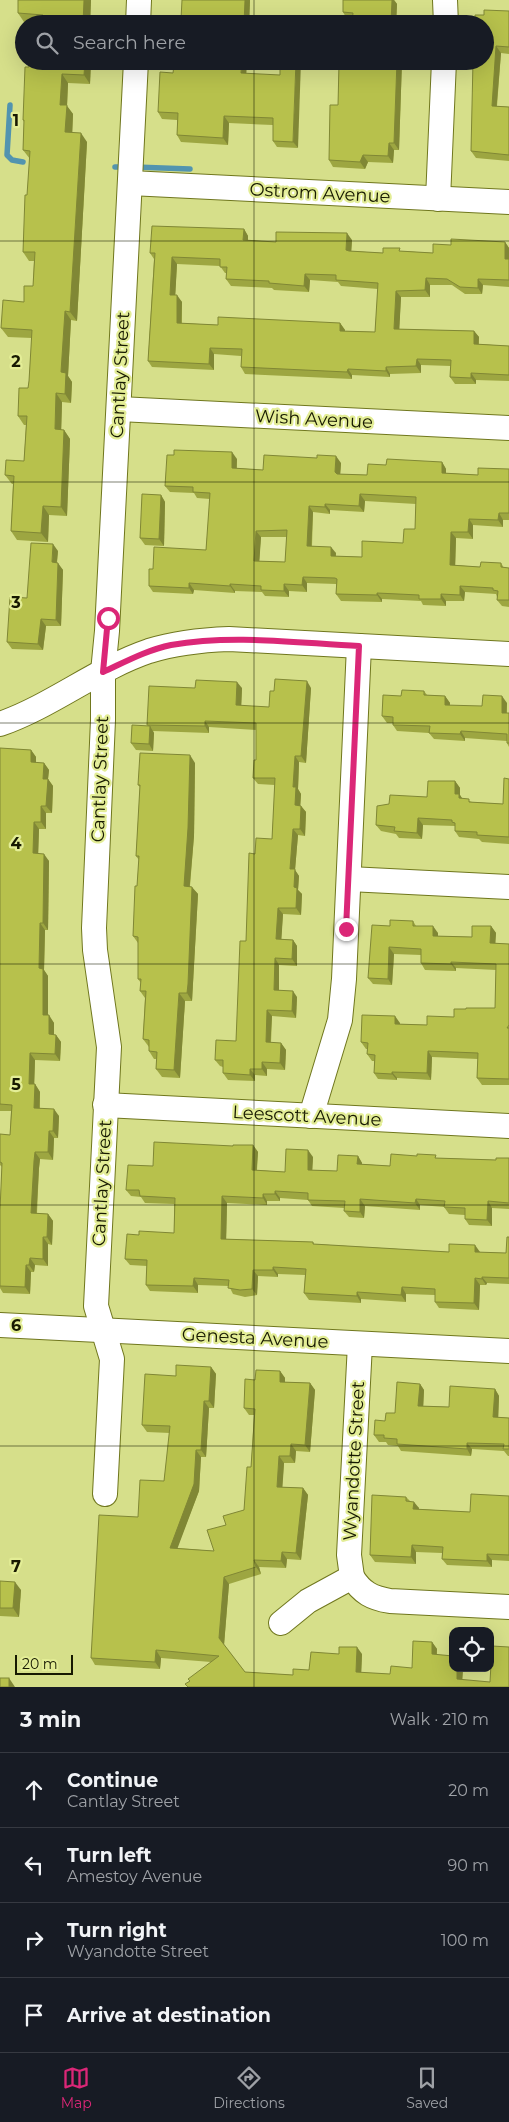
<!DOCTYPE html>
<html lang="en">
<head>
<meta charset="utf-8">
<style>
  body { margin:0; font-family:Montserrat,sans-serif; background:#242831; color:#f1f3f6 }
  .controls { position:absolute; right:15px; bottom:15px; display:grid; overflow:hidden; border-radius:10px; box-shadow:0 5px 20px #0002 }
  .controls button { width:45px; height:45px; display:grid; place-items:center; padding:0; border:0; border-bottom:1px solid #363941; background:#171b24; color:#f1f3f6; font:25px sans-serif }
  .scale { position:absolute; left:15px; bottom:12px; width:58px; box-sizing:border-box; padding-left:5px; border:2px solid #171901; border-top:0; font-size:14px; line-height:18px; white-space:nowrap; color:#171901; -webkit-text-stroke:4px #e3ed96; paint-order:stroke }
  .stop { position:absolute; width:15px; height:15px; margin:-11px; border:4px solid #db2777; border-radius:50%; background:#fff }
  .stop.end { background:#db2777; border-color:#fff; box-shadow:0 1px 5px #0008 }
  .list { margin:0; padding:0; list-style:none }
  h2 { display:flex; justify-content:space-between; align-items:center; height:65px; margin:0; padding:0 20px; font-size:21px }
  h2 small { font-size:16px; font-weight:400; color:#9ea1a6 }
  .list li { display:grid; grid-template-columns:32px 1fr auto; gap:15px; align-items:center; box-sizing:border-box; height:75px; padding:0 20px; border-top:1px solid #363941 }
  .list b { display:block; font-size:19px; white-space:nowrap }
  .list p { margin:0; font-size:16px; white-space:nowrap; color:#9ea1a6 }
  .list em { font-size:16px; font-style:normal; color:#9ea1a6 }
  .icon { flex:none; width:28px; height:28px; fill:none; stroke:currentColor; stroke-width:2; stroke-linecap:round; stroke-linejoin:round }
  .map { position:relative; flex:none; width:509px; height:1687px; overflow:hidden }
  .search { position:absolute; background:#171b24; box-shadow:0 5px 20px #0002; left:15px; right:15px; top:15px; height:55px; display:flex; align-items:center; gap:12px; box-sizing:border-box; padding:0 18px; border-radius:28px; color:#9ea1a6; font-size:19px }
  .sheet { height:365px; background:#171b24 }
  nav { display:flex; justify-content:space-around; align-items:center; box-sizing:border-box; height:70px; border-top:1px solid #363941; background:#171b24; font-size:14px; color:#9ea1a6 }
  nav a { display:grid; justify-items:center; gap:2px }
  nav .on { color:#db2777 }
  .map>svg:first-child { display:block }
  .lines { fill:none; stroke-linecap:round; stroke-linejoin:round }
  .stream { stroke:#5294af; stroke-width:5.5 }
  .minor-casing { stroke:#70771e; stroke-width:26 }
  .minor { stroke:#fff; stroke-width:24 }
  .wall { fill:#9da641; fill-rule:evenodd }
  .shaded-wall { fill:#808735 }
  .building { fill:#b7c14c; stroke:#808735; fill-rule:evenodd }
  .route { stroke:#db2777; stroke-width:6 }
  .grid { fill:none; stroke:#171901; stroke-width:1; stroke-opacity:0.55 }
  .labels { text-anchor:middle; stroke-width:4.5; stroke-linejoin:round; paint-order:stroke }
  .street-label { font-size:18px; fill:#171901; stroke:#e3ed96 }
  .grid-label { font-size:16px; text-anchor:middle; font-weight:bold; fill:#171901; stroke:#e3ed96; stroke-width:4.5; stroke-linejoin:round; paint-order:stroke }
</style>
</head>
<body>
<div class="map">
<svg width="509" height="1687" viewBox="0 0 509 1687">
  <rect width="100%" height="100%" fill="#d6df8a"/>
  <g class="lines">
    <!-- stream -->
    <g class="stream">
      <path d="M10,105L7,155L12,160L23,162"/>
      <path d="M115,167H126"/>
      <path d="M135,167L190,169"/>
    </g>
    <!-- minor casing -->
    <g class="minor-casing">
      <g id="minor">
        <path d="M445,0L446,24"/>
        <path d="M138,24L139,0"/>
        <path d="M130,183L509,202"/>
        <path d="M438,199L444,61"/>
        <path d="M119,409L509,428"/>
        <path d="M0,724C52,706 96,669 149,651C175,643 202,640 229,639L509,654"/>
        <path d="M349,879L509,887"/>
        <path d="M105,1105L509,1126"/>
        <path d="M311,1116L340,1020L344,979L359,646"/>
        <path d="M0,1325L509,1351"/>
        <path d="M105,1494L112,1359L96,1306L109,1047L95,950L94,928L103,720V672L107,631L136,61"/>
        <path d="M352,1577L349,1555L360,1344"/>
        <path d="M281,1623L308,1601L352,1577C362,1593 372,1598 390,1601L509,1607"/>
      </g>
    </g>
    <!-- minor -->
    <use href="#minor" class="minor"/>
  </g>
  <!-- wall -->
  <g class="wall">
    <path d="M18,0H91L90,24H42L24,22L18,13Z"/>
    <path d="M250,0L249,24H184L181,19Z"/>
    <path d="M343,0H394L397,4L396,24L347,19L343,12Z"/>
    <path d="M509,11V54L501,53L497,106L509,107V161L476,158L471,151L484,15Z"/>
    <path d="M29,61H91L90,84L68,83L67,106L73,114L72,132L87,142L77,321L71,320L68,376L72,382L71,403L62,402L61,430H64L70,439L67,516L49,515L48,542L17,540L11,531L13,484H12L5,475L24,461L26,425H24L18,416L28,388L29,381L32,338L8,337L1,328L24,302L33,286L34,261H29L23,252L30,159L23,150L24,122L23,120Z"/>
    <path d="M402,61L399,150H394L393,163L368,162L365,169L333,167L329,160L338,105L339,70H330L325,63Z"/>
    <path d="M223,63L246,74L298,148L277,147L273,141V125L229,123L228,145L181,142L177,135V120L162,119L158,112L173,73L213,67Z"/>
    <path d="M244,229L248,236V240L276,242L352,240L351,251L383,253L402,251L433,253L451,245L505,242L509,248V287L483,285L482,294H465L452,285H430V297H401L399,329L474,331L479,337V344L509,346V381L476,380V384H455L450,377L451,366L421,365V373L390,374V377L352,375V379L245,374L241,367V356L214,354V370L152,367L148,361L154,259L150,253ZM177,264L220,266L225,273H227L226,279L231,286L272,288L274,290L309,292L310,280L338,282L341,286L378,289L375,332L345,331V330L340,323L218,325L182,323V302L175,295Z"/>
    <path d="M237,459V468L263,470L341,463L340,474L367,475L386,465L442,462L446,469V473L478,475L509,469V520H503V527L473,525V539L456,538L455,565L480,567L501,563L504,568H509V607L502,606L497,600V597L496,594L465,592L464,601H446V606L423,605L421,601L382,599V602L341,601L336,594V584L307,583V592L289,591V597L265,596L262,592L235,591V593L194,590L193,594L153,592L149,586L153,569L206,550L210,499L197,498L194,493L170,492L165,486ZM365,501L416,504L415,529L403,543L362,557L336,556V553L312,546L313,512L330,514V510L364,512ZM261,537H287L285,562L259,561Z"/>
    <path d="M161,495L165,502L164,546L145,545L140,538Z"/>
    <path d="M58,551L57,563L63,570L61,626H46L43,650L12,649L7,642L27,598Z"/>
    <path d="M195,688H242L241,706L269,707L274,691L311,688L306,763L299,762L298,789L301,794L300,806H301L306,812L305,836L298,835L295,870L299,876L298,890L302,894L301,915L283,914L281,939L293,940L297,946V966L279,965V990L297,997L296,1018L272,1016L271,1043H281L286,1050L285,1070L267,1069V1076L255,1075V1081L228,1080L223,1073V1067L220,1066L215,1060L236,1041L255,854L272,839L275,785L258,784L253,778L256,760V730L209,727V733L153,731L154,733L153,751L136,750L131,743L148,726L147,725Z"/>
    <path d="M424,691L427,695L445,696L450,703V706H482L507,703V713H509V747L507,743V741L465,738V741L434,739L429,733L397,731L393,725V723H387L382,716L401,696Z"/>
    <path d="M0,748L31,750L36,757V763H44L49,770L48,779L53,786L52,813H46V829H39L38,853L49,861L48,930H45L44,970L48,976V1015L54,1023V1035H56L61,1042L60,1061L35,1060L34,1084H35L40,1092V1108L59,1116L58,1138H54L53,1160L40,1159L39,1168L37,1213L48,1214L53,1221L52,1245L48,1244V1266L35,1265L34,1272H31L30,1294L3,1293L0,1288V1210L2,1167L0,1165V1134L10,1135L11,1111H0Z"/>
    <path d="M195,763L194,836L190,886L198,894L192,1001H185L180,1078L162,1077L156,1069L157,1059H154L149,1051V1047L143,1039L145,998L140,991L141,983L138,979V943L133,936L139,860L136,856L140,787L138,785Z"/>
    <path d="M509,779V844L482,842L479,839L459,837L455,831V826L423,825L422,839L399,838L396,834L381,831L376,825L389,804L427,797L455,781L460,788V795L462,799L472,802L503,804Z"/>
    <path d="M413,921L416,926L438,933V936L472,937L491,926L496,933L495,943L509,944V1085H482L477,1078L478,1059L432,1057L431,1080L397,1078V1080L378,1079L374,1073V1061H372L367,1054V1049H366L361,1042L400,1023V1024L427,1025L454,1017L466,1009L495,1008L496,970L456,968V971L425,970L421,963V955L394,954L392,985L373,984L368,978L390,926Z"/>
    <path d="M253,1145L258,1152L257,1170L285,1172L313,1157L312,1170L337,1171L358,1156L362,1163V1164L390,1166L437,1158L496,1160L509,1158V1209L492,1208V1226L469,1225L465,1219V1215L449,1214L444,1207L420,1205V1210L365,1206L364,1218L349,1217L344,1211V1208L312,1206L308,1200L280,1198V1201H267V1205L227,1203L226,1239L313,1242L314,1244L449,1252L506,1253L509,1237V1284L487,1283L486,1285H480L479,1310L439,1308L435,1302V1295L406,1294V1302L361,1299V1303L309,1300L304,1293L305,1275L278,1274V1277L258,1276L257,1295L245,1297L233,1294L229,1286L198,1285V1293L150,1291L146,1285L147,1266L130,1265L125,1259L139,1235L174,1233V1204L145,1203L141,1197L131,1196L126,1190L153,1166L233,1146Z"/>
    <path d="M211,1367L216,1374L214,1408H209L206,1457H201L199,1491L177,1548L214,1551L226,1525L244,1510L251,1467L254,1415H249L244,1408L255,1380L280,1371L285,1378V1382L310,1383L315,1390L310,1452L296,1451L295,1463H284L282,1487L303,1488L308,1495L301,1560L287,1559L286,1568L259,1567L261,1574L229,1584L224,1645L245,1672L293,1675L362,1654L361,1673L390,1674L412,1668L432,1642L437,1649V1655L453,1668H463L462,1680L509,1687L189,1681L211,1662L161,1658L160,1669L95,1665L91,1658L138,1517L164,1481L170,1433L147,1432L142,1425L176,1376Z"/>
    <path d="M420,1384L424,1390L423,1406L449,1407L495,1389L499,1396L498,1417L509,1418V1456H508L504,1451L472,1449L471,1456L401,1451L398,1446L388,1445L386,1442H379L374,1435L385,1421L395,1413Z"/>
    <path d="M509,1496V1561L492,1560V1567L447,1565L442,1559V1553L416,1552V1564L375,1562L370,1555L406,1497L410,1501L419,1508L418,1509L470,1512Z"/>
    <path d="M0,1581L21,1590L19,1617L0,1616Z"/>
  </g>
  <!-- shaded-wall -->
  <g class="shaded-wall">
    <path d="M84,0H91L90,24H83Z"/>
    <path d="M245,0H250L249,24H244Z"/>
    <path d="M392,0H394L397,4L396,24H391Z"/>
    <path d="M496,46L501,53L496,113L492,106Z"/>
    <path d="M85,61H91L90,84L84,75Z"/>
    <path d="M242,61H247L246,80L241,73Z"/>
    <path d="M296,61H301L298,148L293,142Z"/>
    <path d="M397,61H402L399,150L394,143Z"/>
    <path d="M62,74L68,83L67,106L73,114L72,141L65,132L60,105Z"/>
    <path d="M224,116L229,123L228,145L223,138Z"/>
    <path d="M81,133L87,142L77,321L70,312Z"/>
    <path d="M389,143L394,150L393,163L388,156Z"/>
    <path d="M363,155L368,162L365,169L360,162Z"/>
    <path d="M244,229L248,236V247L243,240Z"/>
    <path d="M347,233L352,240L351,256L346,250Z"/>
    <path d="M505,242L509,248V265L505,259Z"/>
    <path d="M172,257L177,264L175,301L170,295Z"/>
    <path d="M305,274L310,280L309,292L304,286Z"/>
    <path d="M426,278L430,285V297L425,290Z"/>
    <path d="M478,279L483,285L482,294L478,288Z"/>
    <path d="M396,291L401,297L399,336L394,329Z"/>
    <path d="M177,295L182,302L181,330L177,323Z"/>
    <path d="M65,311L71,320L68,376L72,382L71,403L65,394L61,372Z"/>
    <path d="M340,323L345,330L344,337L340,331Z"/>
    <path d="M474,331L479,337L478,350L474,344Z"/>
    <path d="M210,348L214,354V370L209,364Z"/>
    <path d="M417,359L421,365V373L416,366Z"/>
    <path d="M386,367L390,374V377L386,371Z"/>
    <path d="M348,369L352,375V379L347,372Z"/>
    <path d="M471,373L476,380V384L471,378Z"/>
    <path d="M56,393L62,402L61,438L55,429Z"/>
    <path d="M64,430L70,439L67,516L61,507Z"/>
    <path d="M232,452L237,459L236,475L232,468Z"/>
    <path d="M336,456L341,463L340,478L335,472Z"/>
    <path d="M442,462L446,469V480L442,473Z"/>
    <path d="M360,494L365,501L364,512L359,506Z"/>
    <path d="M161,495L165,502L164,546L159,539Z"/>
    <path d="M325,504L330,510V514L325,507Z"/>
    <path d="M43,506L49,515L48,542L41,533Z"/>
    <path d="M309,506L313,512L311,553L307,546Z"/>
    <path d="M499,513L503,520V527L498,520Z"/>
    <path d="M469,519L473,525V539L468,532Z"/>
    <path d="M256,531L261,537L259,567L254,561Z"/>
    <path d="M451,532L456,538L455,572L450,565Z"/>
    <path d="M53,544L58,551L56,569L52,562Z"/>
    <path d="M331,547L336,553L335,562L331,556Z"/>
    <path d="M58,563L63,570L61,626L56,620Z"/>
    <path d="M303,577L307,583V592L302,585Z"/>
    <path d="M189,583L194,590L193,594L189,588Z"/>
    <path d="M230,584L235,591V593L230,586Z"/>
    <path d="M284,584L289,591V597L284,591Z"/>
    <path d="M460,586L465,592L464,601L460,595Z"/>
    <path d="M377,593L382,599V602L377,595Z"/>
    <path d="M441,594L446,601V606L441,599Z"/>
    <path d="M41,619L46,626L43,650L38,644Z"/>
    <path d="M307,681L311,688L306,763L301,756Z"/>
    <path d="M237,682L242,688L241,712L236,705Z"/>
    <path d="M445,696L450,703L449,712L445,705Z"/>
    <path d="M502,696L507,703L506,720L502,713Z"/>
    <path d="M205,721L209,727V733L205,726Z"/>
    <path d="M150,726L154,733L153,751L149,744Z"/>
    <path d="M461,731L465,738V741L460,734Z"/>
    <path d="M31,750L36,757V770L31,762Z"/>
    <path d="M190,755L195,763L194,836L189,894L184,886Z"/>
    <path d="M295,756L299,762L298,789L301,794L300,812L295,805L293,787Z"/>
    <path d="M44,763L49,770L48,779L53,786L52,813L46,806L43,779Z"/>
    <path d="M455,781L460,788V795L464,801L463,805L455,794Z"/>
    <path d="M41,806L46,813V829L41,822Z"/>
    <path d="M301,806L306,812L305,836L300,829Z"/>
    <path d="M418,818L423,825L422,839L417,833Z"/>
    <path d="M34,822L39,829L38,860L33,853Z"/>
    <path d="M293,829L298,835L295,870L299,876L298,890L302,894L301,915L296,908L294,887L290,869Z"/>
    <path d="M44,854L49,861L48,930L43,923Z"/>
    <path d="M192,887L198,894L192,1001L187,993Z"/>
    <path d="M278,908L283,914L281,946L276,939Z"/>
    <path d="M40,923L45,930L44,970L48,976V1022L43,1015L39,968Z"/>
    <path d="M433,926L438,933V943L433,936Z"/>
    <path d="M491,926L496,933L495,950L490,943Z"/>
    <path d="M293,940L297,946V966L292,959Z"/>
    <path d="M389,947L394,954L392,985L388,979Z"/>
    <path d="M275,958L279,965V996L274,990Z"/>
    <path d="M451,962L456,968V971L451,964Z"/>
    <path d="M293,991L297,997L296,1018L292,1011Z"/>
    <path d="M179,993L185,1001L180,1078L174,1070Z"/>
    <path d="M267,1010L272,1016L270,1049L266,1042Z"/>
    <path d="M49,1015L54,1023V1041L49,1034Z"/>
    <path d="M395,1016L400,1023L399,1031L395,1024Z"/>
    <path d="M56,1035L61,1042L60,1061L55,1054Z"/>
    <path d="M281,1043L286,1050L285,1070L280,1063Z"/>
    <path d="M428,1051L432,1057L431,1080L427,1073Z"/>
    <path d="M30,1053L35,1060L34,1091L29,1084Z"/>
    <path d="M262,1062L267,1069V1076L262,1069Z"/>
    <path d="M250,1069L255,1075V1081L250,1075Z"/>
    <path d="M392,1072L397,1078V1080L392,1074Z"/>
    <path d="M35,1084L40,1092L39,1115L34,1108Z"/>
    <path d="M54,1109L59,1116L58,1138L53,1131Z"/>
    <path d="M49,1131L54,1138L53,1160L48,1152Z"/>
    <path d="M253,1145L258,1152L256,1177L252,1170Z"/>
    <path d="M308,1150L313,1157L312,1176L308,1170Z"/>
    <path d="M35,1152L40,1159L39,1168L36,1220L31,1213L34,1161Z"/>
    <path d="M358,1156L362,1163V1171L357,1164Z"/>
    <path d="M275,1191L280,1198V1201L275,1194Z"/>
    <path d="M263,1194L267,1201V1205L263,1198Z"/>
    <path d="M222,1196L227,1203L226,1246L221,1239Z"/>
    <path d="M360,1199L365,1206L364,1218L360,1212Z"/>
    <path d="M416,1199L420,1205V1210L415,1203Z"/>
    <path d="M488,1201L492,1208V1226L487,1220Z"/>
    <path d="M48,1214L53,1221L52,1245L47,1237Z"/>
    <path d="M43,1237L48,1244V1266L43,1259Z"/>
    <path d="M475,1245L480,1252H475Z"/>
    <path d="M30,1258L35,1265L34,1272L29,1265Z"/>
    <path d="M26,1265L31,1272L30,1294L25,1287Z"/>
    <path d="M273,1267L278,1274V1277L273,1270Z"/>
    <path d="M253,1270L258,1276L257,1295L252,1289Z"/>
    <path d="M482,1277L487,1283L486,1285L482,1279Z"/>
    <path d="M194,1278L198,1285V1293L193,1286Z"/>
    <path d="M475,1278L480,1285L479,1310L474,1303Z"/>
    <path d="M402,1287L406,1294V1302L401,1295Z"/>
    <path d="M357,1292L361,1299V1303L357,1296Z"/>
    <path d="M211,1367L216,1374L214,1408L209,1401Z"/>
    <path d="M280,1371L285,1378V1389L280,1382Z"/>
    <path d="M310,1383L315,1390L310,1452L305,1445Z"/>
    <path d="M420,1384L424,1390L423,1412L418,1406Z"/>
    <path d="M495,1389L499,1396L498,1424L493,1417Z"/>
    <path d="M204,1401L209,1408L206,1457L201,1450Z"/>
    <path d="M467,1443L472,1449L471,1456L467,1449Z"/>
    <path d="M291,1444L296,1451L295,1463L290,1456Z"/>
    <path d="M196,1450L201,1457L199,1491L175,1555L170,1548Z"/>
    <path d="M279,1456L284,1463L282,1494L277,1487Z"/>
    <path d="M303,1488L308,1495L301,1560L296,1553Z"/>
    <path d="M414,1502L419,1508L418,1516L413,1509Z"/>
    <path d="M412,1545L416,1552V1564L411,1557Z"/>
    <path d="M282,1552L287,1559L286,1568L281,1561Z"/>
    <path d="M487,1554L492,1560V1567L487,1561Z"/>
    <path d="M254,1560L259,1567L261,1574L256,1567Z"/>
    <path d="M224,1577L229,1584L224,1645L219,1638Z"/>
    <path d="M15,1582L21,1590L19,1617L13,1608Z"/>
    <path d="M432,1642L437,1649L436,1661L432,1654Z"/>
    <path d="M357,1647L362,1654L361,1679L356,1672Z"/>
    <path d="M156,1650L161,1658L160,1669L155,1662Z"/>
    <path d="M457,1668H463L462,1686L457,1679Z"/>
    <path d="M9,1678L15,1687H9Z"/>
  </g>
  <!-- building -->
  <g class="building">
    <path d="M18,0H84L83,24H42L43,15L18,13Z"/>
    <path d="M182,0H245L244,24H198V21L181,19Z"/>
    <path d="M343,0H392L391,23L397,24H352L353,13L343,12Z"/>
    <path d="M484,10L509,11V47L496,46L492,106L509,107V155L471,151L473,61H485V24H475V15H484Z"/>
    <path d="M29,61H85L84,75L62,74L60,105H67L65,132L81,133L70,312L65,311L61,372L66,373L65,394L56,393L55,429L64,430L61,507L43,506L41,533L11,531L14,476L5,475L6,460L24,461L27,416H18L19,388H28L29,381L32,330L1,328L3,300L24,302V286H33L35,252H23L25,195H27L30,151L23,150L24,120H23L25,67H29Z"/>
    <path d="M223,61H242L241,73L280,75V61H296L293,142L273,141V118L224,116L223,138L177,135L178,113L158,112L160,72L173,73L174,65L213,67V63H223Z"/>
    <path d="M325,61H397L394,143H389L388,156L363,155L360,162L329,160L330,105H338L339,64L325,63Z"/>
    <path d="M152,226L244,229L243,240L276,242V232L347,233L346,250L349,251L383,253V248H400L399,251L433,253V244L451,245V239L505,242V259H509V280L478,279V288L460,287L447,279L426,278L425,290L396,291L394,329L474,331V344L509,346V375L471,373V378L450,377L451,360L417,359L416,366L386,367V371L348,369L347,372L241,367L242,349L210,348L209,364L148,361L155,253H150ZM172,257L220,259V267H227L226,279L269,281V283L304,286L305,274L336,275V280L378,283L375,332L340,331V323L218,317V325L177,323V295H170Z"/>
    <path d="M174,450L232,452V468L263,470L264,455L317,458V455L336,456L335,472L337,474L367,475L368,464L386,465L387,459L442,462V473L478,475V468L509,469V513H499L498,520L469,519L468,532H451L450,565L480,567L481,562L501,563V567L509,568V600H497L498,591L493,590V588L460,586V595L441,594V599H419V595L377,593V595L336,594L337,579L335,578L303,577L302,585L284,584V591L261,590V586L230,584V586L189,583V588L149,586V569H153L154,547L206,550L210,493L193,492V487L165,486L167,455H174ZM360,494L416,497L415,529H404L403,543L362,541V557L331,556V547L307,546L309,506L325,507V504L359,506ZM287,530L285,562L254,561L256,531Z"/>
    <path d="M142,494L161,495L159,539L140,538Z"/>
    <path d="M31,543L53,544L52,562L58,563L56,620L41,619L38,644L7,642L10,597L27,598Z"/>
    <path d="M275,679L307,681L301,756H295L293,787H296L295,805L301,806L300,829H293L290,869H295L294,887L297,888L296,908H278L276,939L293,940L292,959L275,958L274,990L293,991L292,1011L267,1010L266,1042L281,1043L280,1063L262,1062V1069H250V1075L223,1073V1060H215L216,1040L236,1041L240,941H246L249,853L255,854L256,838L272,839L275,778H253L254,760H256V723L205,721V726L147,725L149,686L195,688L196,680L237,682L236,705L269,707L270,691H274Z"/>
    <path d="M402,690L424,691V695L445,696V705L482,706L483,695L502,696V713H509V743H507V734L461,731L460,734L429,733L430,726L393,725V717L382,716L383,695L401,696Z"/>
    <path d="M132,725L150,726L149,744L131,743Z"/>
    <path d="M0,748L31,750V762L44,763L43,779H48L46,806H41V822H34L33,853L44,854L43,923H40L39,968L43,969V1015H49V1034L56,1035L55,1054L30,1053L29,1084H35L34,1108L54,1109L53,1131H49L48,1152H35L34,1161L31,1213L48,1214L47,1237H43V1259L30,1258L29,1265H26L25,1287L0,1286V1210L2,1163L0,1162V1134L10,1135L12,1105L0,1104Z"/>
    <path d="M140,753L190,755L188,828L184,886L192,887L188,984L187,993H179L174,1070L156,1069L157,1052L149,1051V1040L143,1039L146,991H140L141,979H138V937L133,936L135,886H137L139,856H136L140,785H138Z"/>
    <path d="M504,778L509,779V837L477,835V832L455,831V823L452,822V820L418,818L417,833L394,831L395,827L376,825L377,806L389,804L390,795L427,797L428,781H455V794H459V798L469,799V802L503,804Z"/>
    <path d="M390,920L413,921V926H433V936L472,937V926H491L490,943L509,944V1025L507,1028H509V1079L477,1078L478,1053L428,1051L427,1073L392,1072V1074L374,1073L375,1055L367,1054L368,1043L361,1042L362,1015L395,1016V1024L427,1025V1016L454,1017V1009H466V1008H495L496,964L451,962V964L421,963V949L389,947L388,979L368,978L372,925L390,926Z"/>
    <path d="M154,1142L233,1146V1145H253L252,1170L285,1172L286,1149L308,1150V1170L337,1171L338,1155L358,1156L357,1164L390,1166L391,1154L417,1156V1154L436,1155L435,1158L496,1160V1158H509V1203L488,1201L487,1220L465,1219V1208L444,1207L445,1201L416,1199L415,1203L360,1199V1212L344,1211L345,1201L308,1200V1193L275,1191V1194H263V1198L222,1196L221,1239L313,1242V1244L449,1252V1244L475,1245V1252L506,1253L507,1237H509V1278L482,1277V1279L475,1278L474,1303L435,1302V1289L402,1287L401,1295L357,1292V1296L304,1293L306,1269L273,1267V1270H253L252,1289L240,1290L228,1288L229,1280L194,1278L193,1286L146,1285L147,1260L125,1259L127,1234L139,1235V1231L174,1233L175,1198L140,1196L139,1190H126L128,1165L153,1166Z"/>
    <path d="M176,1365L211,1367L209,1401H204L201,1450H196L194,1484L170,1548L214,1551L207,1530L226,1525L223,1516L244,1510L247,1467H251L255,1409L244,1408L245,1379L255,1380L256,1370L280,1371V1382L310,1383L305,1445L291,1444L290,1456H279L277,1487L303,1488L296,1553L282,1552L281,1561L254,1560L256,1567L224,1577L219,1638L245,1672L293,1675V1669L309,1670L311,1652L339,1654V1647H357L356,1672L390,1674L391,1666L412,1668L413,1641L432,1642V1654L453,1656V1668H457V1679L490,1682L492,1646L509,1647V1687H188L185,1684L190,1681L188,1679L219,1656L156,1650L155,1662L91,1658L99,1515L138,1517L140,1480L164,1481L170,1426L142,1425L145,1374L176,1376Z"/>
    <path d="M397,1382L420,1384L418,1406L449,1407L450,1386L495,1389L493,1417L509,1418V1449H503L504,1444L467,1443V1449L397,1444V1439L384,1438V1435H374L375,1420L385,1421L386,1413H395Z"/>
    <path d="M471,1494L509,1496V1555L487,1554V1561L442,1559L443,1547L412,1545L411,1557L370,1555L372,1495L406,1497V1501L414,1502L413,1509L470,1512Z"/>
    <path d="M0,1581L15,1582L13,1608H0Z"/>
    <rect x="0" y="1678" width="9" height="9"/>
  </g>
  <g class="lines">
    <!-- route -->
    <path class="route" d="M108,618L103,672C125,662 147,650 171,645C233,634 297,643 359,646L346,929"/>
  </g>
  <!-- grid -->
  <path class="grid" d="M254,0V24M254,61V1687M0,241H509M0,482H509M0,723H509M0,964H509M0,1205H509M0,1446H509"/>
  <g class="labels">
    <!-- street labels -->
    <g class="street-label">
      <text transform="translate(320 193) rotate(3)" y="6">Ostrom Avenue</text>
      <text transform="translate(120 375) rotate(-87)" y="6">Cantlay Street</text>
      <text transform="translate(314 419) rotate(3)" y="6">Wish Avenue</text>
      <text transform="translate(100 779) rotate(-88)" y="6">Cantlay Street</text>
      <text transform="translate(307 1116) rotate(3)" y="6">Leescott Avenue</text>
      <text transform="translate(102 1183) rotate(-87)" y="6">Cantlay Street</text>
      <text transform="translate(255 1338) rotate(3)" y="6">Genesta Avenue</text>
      <text transform="translate(354 1461) rotate(-87)" y="6">Wyandotte Street</text>
    </g>
  </g>
  <g class="grid-label">
    <text x="16" y="126">1</text>
    <text x="16" y="367">2</text>
    <text x="16" y="608">3</text>
    <text x="16" y="849">4</text>
    <text x="16" y="1090">5</text>
    <text x="16" y="1331">6</text>
    <text x="16" y="1572">7</text>
  </g>
</svg>
<div class="controls">
<button><svg class="icon" aria-label="locate" viewBox="0 0 24 24"><circle cx="12" cy="12" r="6"/><path d="M12 2v4M12 18v4M2 12h4M18 12h4"/></svg></button>
</div>
<div class="scale">20 m</div>
<div class="stop" style="left:108px;top:618px"></div>
<div class="stop end" style="left:346px;top:929px"></div>
<div class="search"><svg class="icon" aria-label="search" viewBox="0 0 24 24"><circle cx="10" cy="10" r="6"/><path d="M15 15l6 6"/></svg>Search here</div>
</div>
<section class="sheet">
<h2>3 min<small>Walk · 210 m</small></h2>
<ul class="list">
<li><svg class="icon" aria-label="ahead" viewBox="0 0 24 24"><path d="M12 20V5M6 11l6-6 6 6"/></svg><div><b>Continue</b><p>Cantlay Street</p></div><em>20 m</em></li>
<li><svg class="icon" aria-label="left" viewBox="0 0 24 24"><path d="M17 20v-9H6M10 6l-5 5 5 5"/></svg><div><b>Turn left</b><p>Amestoy Avenue</p></div><em>90 m</em></li>
<li><svg class="icon" aria-label="right" viewBox="0 0 24 24"><path d="M7 20v-9h11M14 6l5 5-5 5"/></svg><div><b>Turn right</b><p>Wyandotte Street</p></div><em>100 m</em></li>
<li><svg class="icon" aria-label="arrive" viewBox="0 0 24 24"><path d="M6 21V4h12l-3 4 3 4H6"/></svg><div><b>Arrive at destination</b></div></li>
</ul>
</section>
<nav>
<a class="on"><svg class="icon" aria-label="map" viewBox="0 0 24 24"><path d="M3 6l6-2 6 2 6-2v14l-6 2-6-2-6 2zM9 4v14M15 6v14"/></svg>Map</a>
<a><svg class="icon" aria-label="directions" viewBox="0 0 24 24"><path d="M12 3l9 9-9 9-9-9zM9 14v-3h6M13 9l2 2-2 2"/></svg>Directions</a>
<a><svg class="icon" aria-label="saved" viewBox="0 0 24 24"><path d="M7 4h10v16l-5-4-5 4z"/></svg>Saved</a>
</nav>
</body>
</html>
